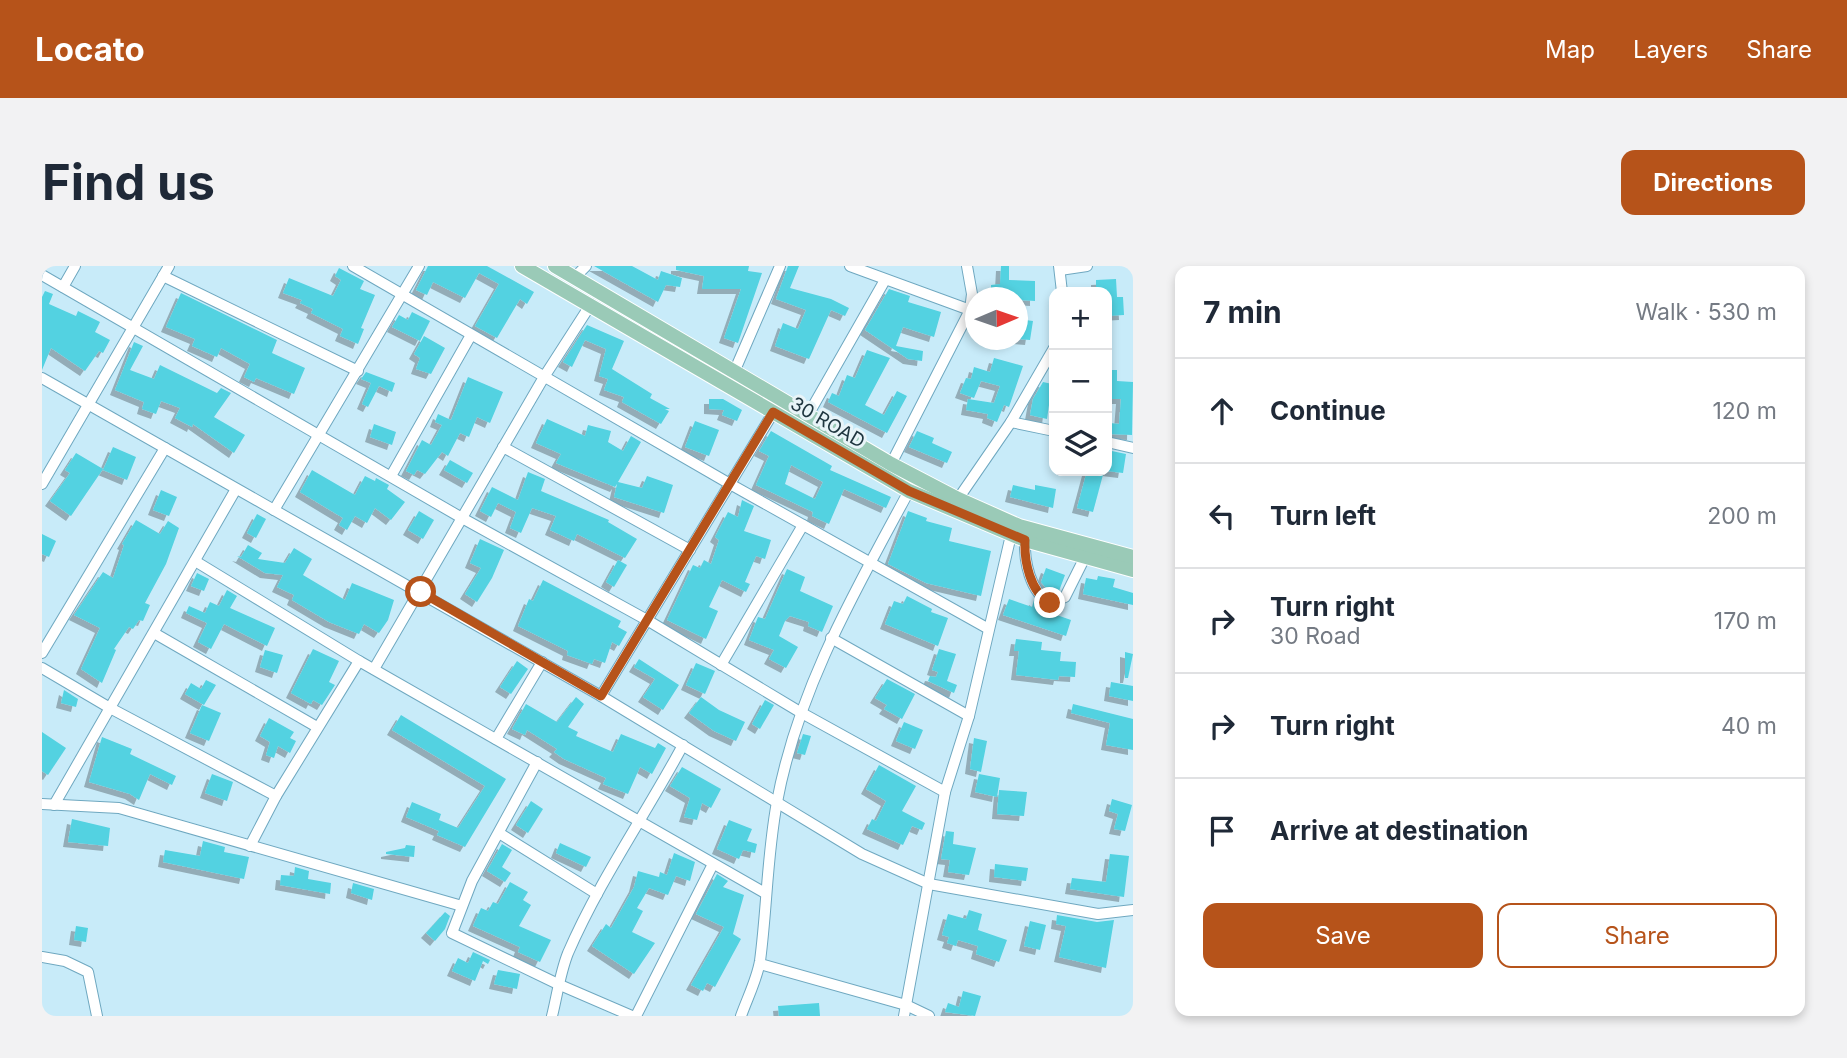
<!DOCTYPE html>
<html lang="en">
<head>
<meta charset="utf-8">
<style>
  body { margin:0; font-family:Inter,sans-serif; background:#f2f2f3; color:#1f2937 }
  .controls { position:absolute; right:21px; top:21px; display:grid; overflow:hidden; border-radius:14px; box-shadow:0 4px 10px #0003 }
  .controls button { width:63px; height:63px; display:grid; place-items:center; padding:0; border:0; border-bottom:2px solid #e0e1e3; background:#fff; color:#1f2937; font:35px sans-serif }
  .compass { position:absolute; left:923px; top:21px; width:63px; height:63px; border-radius:50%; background:#fff; box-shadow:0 4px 10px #0003; rotate:88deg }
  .stop { position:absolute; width:21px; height:21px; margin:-16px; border:5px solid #b6531a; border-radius:50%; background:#fff }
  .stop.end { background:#b6531a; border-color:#fff; box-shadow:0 2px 7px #0008 }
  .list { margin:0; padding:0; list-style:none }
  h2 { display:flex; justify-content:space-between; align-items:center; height:91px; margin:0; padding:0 28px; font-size:30px }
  h2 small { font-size:23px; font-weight:400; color:#747a83 }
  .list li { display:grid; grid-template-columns:46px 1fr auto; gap:21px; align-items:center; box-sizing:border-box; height:105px; padding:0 28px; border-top:2px solid #e0e1e3 }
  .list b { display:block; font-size:26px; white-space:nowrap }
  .list p { margin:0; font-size:23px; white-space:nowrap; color:#747a83 }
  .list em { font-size:23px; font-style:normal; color:#747a83 }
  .actions { display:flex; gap:14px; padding:21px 28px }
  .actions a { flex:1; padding:16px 0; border:2px solid #b6531a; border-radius:14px; text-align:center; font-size:24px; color:#b6531a }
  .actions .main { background:#b6531a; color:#fff }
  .icon { flex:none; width:38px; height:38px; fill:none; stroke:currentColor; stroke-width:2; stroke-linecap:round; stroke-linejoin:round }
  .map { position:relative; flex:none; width:1091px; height:750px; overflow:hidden; border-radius:14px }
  header { display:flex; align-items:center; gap:42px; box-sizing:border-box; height:98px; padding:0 35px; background:#b6531a; color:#fff }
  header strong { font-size:33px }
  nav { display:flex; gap:38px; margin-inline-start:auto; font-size:24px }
  .intro { display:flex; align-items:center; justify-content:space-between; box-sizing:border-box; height:168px; padding:0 42px }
  h1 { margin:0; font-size:49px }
  .button { padding:18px 32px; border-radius:14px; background:#b6531a; color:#fff; font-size:24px; font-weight:700 }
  main { display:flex; gap:42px; padding:0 42px }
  aside { flex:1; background:#fff; border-radius:14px; box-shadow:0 4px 10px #0003 }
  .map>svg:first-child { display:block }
  .building { fill:#52d2e1; fill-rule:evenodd; filter:url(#shadow) }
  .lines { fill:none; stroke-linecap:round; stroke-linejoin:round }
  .minor-casing { stroke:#6fa8c0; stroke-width:12 }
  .major-casing { stroke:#fff; stroke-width:16 }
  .minor { stroke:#fff; stroke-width:10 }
  .major { stroke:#9acab7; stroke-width:14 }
  .route { stroke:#b6531a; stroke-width:9 }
  .labels { text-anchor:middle; stroke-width:6; stroke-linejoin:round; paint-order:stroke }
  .street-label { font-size:19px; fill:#1e353f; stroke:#e8f4f8 }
</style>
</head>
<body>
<header>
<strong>Locato</strong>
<nav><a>Map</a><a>Layers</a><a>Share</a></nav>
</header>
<div class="intro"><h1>Find us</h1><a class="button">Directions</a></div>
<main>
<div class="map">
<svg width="1091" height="750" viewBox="0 0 1091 750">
  <defs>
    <filter id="shadow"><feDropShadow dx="-5" dy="5" stdDeviation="0" flood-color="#0004"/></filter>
  </defs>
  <rect width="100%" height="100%" fill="#c8ebf9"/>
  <!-- building -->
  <g class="building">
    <path d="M386,0H445L492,26L485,38L478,33L455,72L433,60L457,18L437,7L423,32L391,16L385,29L374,24Z"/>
    <path d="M552,0H590L616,14L619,5L640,12L638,21L624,19L616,36Z"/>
    <path d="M634,0H707L706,5L720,7L696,77L682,72L699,23H660L662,10L634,4Z"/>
    <path d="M746,0H757L748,22L789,33L807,42L803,50L789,44L767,93L733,80L741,57L756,63L764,44L734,33Z"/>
    <path d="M959,0H967V14L993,15V35L949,32V19L958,18Z"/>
    <path d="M297,2L322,15L318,23L333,29L319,62L322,63L316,78L298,70L301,63L269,47L271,43L258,37L260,34L241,27L247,12L291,30L299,14L293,10Z"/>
    <path d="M1074,13L1075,31H1081L1082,49L1065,50V26H1054V14Z"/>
    <path d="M847,23L868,30L866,36L899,46L892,71L861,61L854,80L881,85L880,95L866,93L823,64Z"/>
    <path d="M3,25L11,28L7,38L34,50L36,45L58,56L53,66L68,74L61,87L57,85L43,105L9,82L0,104V31Z"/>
    <path d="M139,27L235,74L230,87L263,102L252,128L214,112L212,116L202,111L208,98L179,82L175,91L150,80L153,73L124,61Z"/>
    <path d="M370,46L388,55L378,75L350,61L357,49L366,54Z"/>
    <path d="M976,53L991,55L988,74L976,73Z"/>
    <path d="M545,59L582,75L570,103L610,128L608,132L628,143H623L627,145L619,158L580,136L582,131L562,124L566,113L557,110L564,83L543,74L530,101L521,96Z"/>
    <path d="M382,70L403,82L389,108L374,103L378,92L372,88Z"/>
    <path d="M92,76L101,80L88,104L112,113L118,99L175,127L179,122L189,127L172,151L203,169L192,187L151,158L150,161L133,152L138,142L119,135L114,148L100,143L102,136L73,124Z"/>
    <path d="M825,84L848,92L823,139L842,149L855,125L865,130L845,167L786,136L790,127L797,130L805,109L813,112Z"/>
    <path d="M952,92L981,100L967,141L962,139L955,156L945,152L946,148L924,144L926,133L952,137L958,120L939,115L932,132L918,127L924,112L929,113L932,101L948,106Z"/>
    <path d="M1065,104H1075V115L1091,116L1090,169L1068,168V157L1077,158L1079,133H1065Z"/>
    <path d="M324,106L353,117L350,126L337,120L326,141L320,138L329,117L319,113Z"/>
    <path d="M426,111L461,126L448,157L435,151L427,171L418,167L406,190L400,186L383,208L375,204L372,209L364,205L380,174L389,179L400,159L393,156L396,148L409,154Z"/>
    <path d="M1001,116L1010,118L1005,153L988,149L991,133Z"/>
    <path d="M667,133H681L700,144L695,155L680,149L682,144L667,143Z"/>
    <path d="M505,153L543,170L546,159L569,165L566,176L581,185L589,170L599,176L576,216L600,222L605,210L631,219L622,247L572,231L575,218L573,221L514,197L519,188L494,177Z"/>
    <path d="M653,155L677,164L667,190L643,181Z"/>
    <path d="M332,158L354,166L350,179L328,171Z"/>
    <path d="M729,165L790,200L788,204L849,231L844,242L802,223L787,258L770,250L771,246L714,219L727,190L717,185ZM749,199L781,216L773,233L743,218Z"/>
    <path d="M875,165L892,172L890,177L910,186L905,197L867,181Z"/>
    <path d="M71,181L94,191L85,214L61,204Z"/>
    <path d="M1065,184L1084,188L1081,207L1065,205Z"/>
    <path d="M34,187L61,203L29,250L8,235L28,207L23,204Z"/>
    <path d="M408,194L431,207L425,217L402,204Z"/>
    <path d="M270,204L313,229L323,210L333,215L334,212L347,219L345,223L363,236L349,254L333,242L325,257L313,250L305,264L297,259L301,252L258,226Z"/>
    <path d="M1045,205H1062L1051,246L1035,242Z"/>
    <path d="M486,206L503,213L499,225L567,254L566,256L595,273L583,292L535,268L532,275L508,264L514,250L490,242L479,267L468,262L474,246L456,237L449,251L438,245L450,221L476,234Z"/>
    <path d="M971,219L993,224V219L1014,223L1011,242L968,231Z"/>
    <path d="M119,224L135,231L127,250L111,244Z"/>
    <path d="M700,234L712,240L702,265L729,274L723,293L714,290L703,316L708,318L704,326L680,314L667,341L676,345L664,373L625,354L651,299L658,302L662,294L669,298L677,274L673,271L686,246L696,251Z"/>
    <path d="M377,245L392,254L381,273L366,264Z"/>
    <path d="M866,245L885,252L884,255L910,262L907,275L949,285L939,330L884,317L846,298Z"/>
    <path d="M215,248L224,253L214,272L205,267Z"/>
    <path d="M94,254L118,268L126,255L137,262L124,298L103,337L108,339L101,355L97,354L91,363L87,361L72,383L74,384L60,417L39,403L58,362L32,349L61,306L71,312L82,279L80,278Z"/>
    <path d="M0,268L14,275L7,291L0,288Z"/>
    <path d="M438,273L462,284L450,312L435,336L423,328L439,302L428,297Z"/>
    <path d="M206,279L220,287L216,293L243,297L252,282L270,293L261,309L303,334L310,317L352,334L346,354L337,367L322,358L317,368L287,356L250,334L252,329L235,321L241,309L223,307L195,290L199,291Z"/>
    <path d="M576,294L585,299L572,321L564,316Z"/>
    <path d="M1004,302L1023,309L1017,325L1009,328L999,316Z"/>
    <path d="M745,303L763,311L758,325L791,340L780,366L766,360L767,356L748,350L743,355L737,370L756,381L744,402L727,393L732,384L707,374L716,351L723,353Z"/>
    <path d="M155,307L167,313L162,325L149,320Z"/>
    <path d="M1056,310L1073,313L1071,321L1091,327V339L1041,328L1044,312L1055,314Z"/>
    <path d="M501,314L579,355L576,361L585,366L577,380L570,376L563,397L552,393L550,398L525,389L526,385L476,360L487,333L491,335Z"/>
    <path d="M185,324L195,330L188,342L233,362L225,380L182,358L169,383L156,376L165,357L144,347L147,340L163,347L168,336L177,340Z"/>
    <path d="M865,330L890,343L889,346L906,352L896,380L843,358L852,335L861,338Z"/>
    <path d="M967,333L990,341L992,334L1010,345L1009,347L1029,354L1024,370L961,349Z"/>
    <path d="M974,373L1000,376L999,384L1019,386L1018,395L1034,396L1033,411L1017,410L1016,414L974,409L977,385H972Z"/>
    <path d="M271,383L297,395L287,416L293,419L280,439L271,434L269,438L249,427Z"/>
    <path d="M897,383L914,388L905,415L915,419L912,427L886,415L888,410L894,411L896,406L890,404Z"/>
    <path d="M223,384L241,389L235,407L218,401Z"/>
    <path d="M1083,386L1091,388L1086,412H1083Z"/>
    <path d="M597,393L637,419L621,444L601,431L613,413L592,401Z"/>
    <path d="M475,395L486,403L469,428L458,421Z"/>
    <path d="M654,397L673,405L663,428L644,419Z"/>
    <path d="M845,413L873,428L860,453L842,443L845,439L833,432Z"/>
    <path d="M164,414L174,419L162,439L143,428L149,417L159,423Z"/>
    <path d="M1069,416L1091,420V435L1067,430Z"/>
    <path d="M22,424L36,433L34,441L19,437Z"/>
    <path d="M534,431L542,438L526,461L536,466L534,470L571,486L579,468L613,482L616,477L624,482L610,508L598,501L586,528L561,518L564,512L522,493L512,486L515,483L485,464L483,469L470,463L484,438L515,456Z"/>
    <path d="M659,431L677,444L703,456L694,475L672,465L647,447Z"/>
    <path d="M723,434L732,439L718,463L710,458Z"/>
    <path d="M1031,438L1091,453V484L1064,479L1068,457L1029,447Z"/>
    <path d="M160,439L179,447L167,475L148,467Z"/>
    <path d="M359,449L464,513L423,581L395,569L397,565L364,551L370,536L399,548L397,554L416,562L443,520L350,464Z"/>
    <path d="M227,452L252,466L248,472L254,475L248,487L236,480L232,492L224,489L228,476L218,470Z"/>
    <path d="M862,456L881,464L873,483L854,475Z"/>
    <path d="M0,466L24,482L6,509L0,505Z"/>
    <path d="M761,468L769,470L763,489L755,487Z"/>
    <path d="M60,471L90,483L88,488L134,510L130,519L108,508L97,534L88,528L47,516Z"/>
    <path d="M932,472L945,475L939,506L928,503Z"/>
    <path d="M837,499L874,520L860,545L883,557L880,564L870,560L861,579L825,563L830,553L834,555L844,535L824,523Z"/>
    <path d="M640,501L679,523L669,542L660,537L655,554L642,551L648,532L628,520Z"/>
    <path d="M170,508L191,516L185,535L163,527Z"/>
    <path d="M937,508L958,512L955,531L933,526Z"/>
    <path d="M957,524L985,526L982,550L955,548Z"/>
    <path d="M1070,533L1090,539L1083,565L1072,563L1076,548L1067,545Z"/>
    <path d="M489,535L501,543L486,567L474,559Z"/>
    <path d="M30,553L68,562L66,580L26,576Z"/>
    <path d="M687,554L710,563L705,575L715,578L713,587L701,584L697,593L675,583Z"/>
    <path d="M904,565L912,566L911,578L934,582L927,609L906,606L908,594L899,593Z"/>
    <path d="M161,575L183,581L182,586L207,591L202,613L121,596L123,584L158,590Z"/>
    <path d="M518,577L549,591L544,601L514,587Z"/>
    <path d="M460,578L470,584L460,601L469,607L463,616L445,605Z"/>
    <path d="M364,579L373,580L372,591L344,588V586L363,582Z"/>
    <path d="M632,587L653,596L648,615L634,610L626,629L607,622L595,642L601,645L590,666L613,677L592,708L550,680L564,658L569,662L592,621L596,605L617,611L618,606L625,609Z"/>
    <path d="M1068,588L1087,590L1082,631L1028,623L1030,612L1064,616Z"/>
    <path d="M953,598L986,602L984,615L952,611Z"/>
    <path d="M253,601L267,605L266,613L289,617L288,628L238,619L239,609L252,610Z"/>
    <path d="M675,608L686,615L681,621L702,629L691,668L699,673L673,721L665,717L661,725L649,719L682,661L654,648Z"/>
    <path d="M468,616L486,626L481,634L489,639L477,660L509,674L498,696L476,686L478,681L431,660L439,642L446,645L451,636L456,638Z"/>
    <path d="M311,617L332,623L330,634L309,627Z"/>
    <path d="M927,644L940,648L936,664L965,674L957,696L934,688L936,680L916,674L914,680L905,677L907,671L900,669L906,648L924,653Z"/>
    <path d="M403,646L408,650L403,663L393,675L384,667Z"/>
    <path d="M1015,649L1055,656L1072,654L1064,702L1017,691L1024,660L1014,658Z"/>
    <path d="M988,655L1004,659L998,684L982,680Z"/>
    <path d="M34,660L46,662L44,676L32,674Z"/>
    <path d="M431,686L448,694L446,698L441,695L433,715L410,705L416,692L426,697Z"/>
    <path d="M456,704L478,708L475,723L452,718Z"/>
    <path d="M921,725L939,730L933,750L903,746L906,737L917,741Z"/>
    <path d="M777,737L778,750H737L736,740Z"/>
  </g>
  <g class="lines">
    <!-- minor casing -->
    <g class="minor-casing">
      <g id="minor">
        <path d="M311,0L688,218L945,362"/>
        <path d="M808,0L928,44"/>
        <path d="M1017,0L1020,26"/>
        <path d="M1018,4L1045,0"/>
        <path d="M0,9L420,252L605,354L758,446L903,526"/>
        <path d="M121,10L316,105"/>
        <path d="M533,11L544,0"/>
        <path d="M21,21L33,0"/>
        <path d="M693,104L738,0"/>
        <path d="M0,112L559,430L820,588L887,618L1056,648L1091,644"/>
        <path d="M766,149L843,14"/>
        <path d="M969,156L1012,165"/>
        <path d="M1065,176L1091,182"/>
        <path d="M461,181L648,284"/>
        <path d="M849,198L928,44L930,28L925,0"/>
        <path d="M349,210L429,69"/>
        <path d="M0,218L127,0"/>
        <path d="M916,233L969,156L1012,82"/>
        <path d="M232,244L377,0"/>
        <path d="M983,274C982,295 988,326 1008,337L1023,331L1043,291"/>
        <path d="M153,295L317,395L723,627"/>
        <path d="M112,367L275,461"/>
        <path d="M789,372L927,450"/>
        <path d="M0,387L123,182"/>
        <path d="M679,399L761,259"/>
        <path d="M0,402L68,442L234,530"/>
        <path d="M332,403L502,111L549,38"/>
        <path d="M559,430L731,147"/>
        <path d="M454,473L500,396"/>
        <path d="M495,496L430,615L410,667L518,719L590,750"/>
        <path d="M0,538L77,542L420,640"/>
        <path d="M12,539L194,223"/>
        <path d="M457,567L555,628"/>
        <path d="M208,580L234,530L317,395"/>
        <path d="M0,691L23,695L46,706L55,750"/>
        <path d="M718,698L864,739L887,750"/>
        <path d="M510,750C515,730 518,707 526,687C557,615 604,548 641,479"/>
        <path d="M594,750L671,598"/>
        <path d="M699,750C705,733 715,713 718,695C725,642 725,589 735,536C756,423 813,325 867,225"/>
        <path d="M862,750L903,526L927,450L969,269"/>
      </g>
    </g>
    <!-- major casing -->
    <g class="major-casing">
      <g id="major">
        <path d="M480,0L867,225L983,274L1091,304"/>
        <path d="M513,0L849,198L916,233L977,260L1091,291"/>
      </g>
    </g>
    <!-- minor -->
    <use href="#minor" class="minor"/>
    <!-- major -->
    <use href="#major" class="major"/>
  </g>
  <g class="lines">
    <!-- route -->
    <path class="route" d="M379,326L559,430L731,146L867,225L983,274C982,295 988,326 1008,337"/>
  </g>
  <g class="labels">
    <!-- street labels -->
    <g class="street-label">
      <text transform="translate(786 156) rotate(30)" y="7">30 ROAD</text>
    </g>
  </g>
</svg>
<div class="controls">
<button>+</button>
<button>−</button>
<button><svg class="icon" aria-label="layers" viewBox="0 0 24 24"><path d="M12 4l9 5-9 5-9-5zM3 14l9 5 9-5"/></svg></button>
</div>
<svg class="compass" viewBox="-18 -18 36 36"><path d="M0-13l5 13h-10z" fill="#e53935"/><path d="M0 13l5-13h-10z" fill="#747a83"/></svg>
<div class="stop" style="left:379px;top:326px"></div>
<div class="stop end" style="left:1008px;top:337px"></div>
</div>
<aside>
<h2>7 min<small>Walk · 530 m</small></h2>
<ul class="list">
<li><svg class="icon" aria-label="ahead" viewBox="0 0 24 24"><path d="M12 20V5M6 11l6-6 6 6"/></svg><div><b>Continue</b></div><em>120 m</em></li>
<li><svg class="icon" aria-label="left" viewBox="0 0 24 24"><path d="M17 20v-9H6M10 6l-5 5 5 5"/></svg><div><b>Turn left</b></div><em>200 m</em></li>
<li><svg class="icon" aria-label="right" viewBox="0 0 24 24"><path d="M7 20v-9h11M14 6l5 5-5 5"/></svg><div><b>Turn right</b><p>30 Road</p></div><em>170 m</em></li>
<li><svg class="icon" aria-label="right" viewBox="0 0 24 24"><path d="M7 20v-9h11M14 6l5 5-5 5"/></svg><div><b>Turn right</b></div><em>40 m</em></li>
<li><svg class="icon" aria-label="arrive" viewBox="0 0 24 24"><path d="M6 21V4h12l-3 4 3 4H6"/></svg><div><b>Arrive at destination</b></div></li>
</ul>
<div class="actions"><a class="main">Save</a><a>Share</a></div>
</aside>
</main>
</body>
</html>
